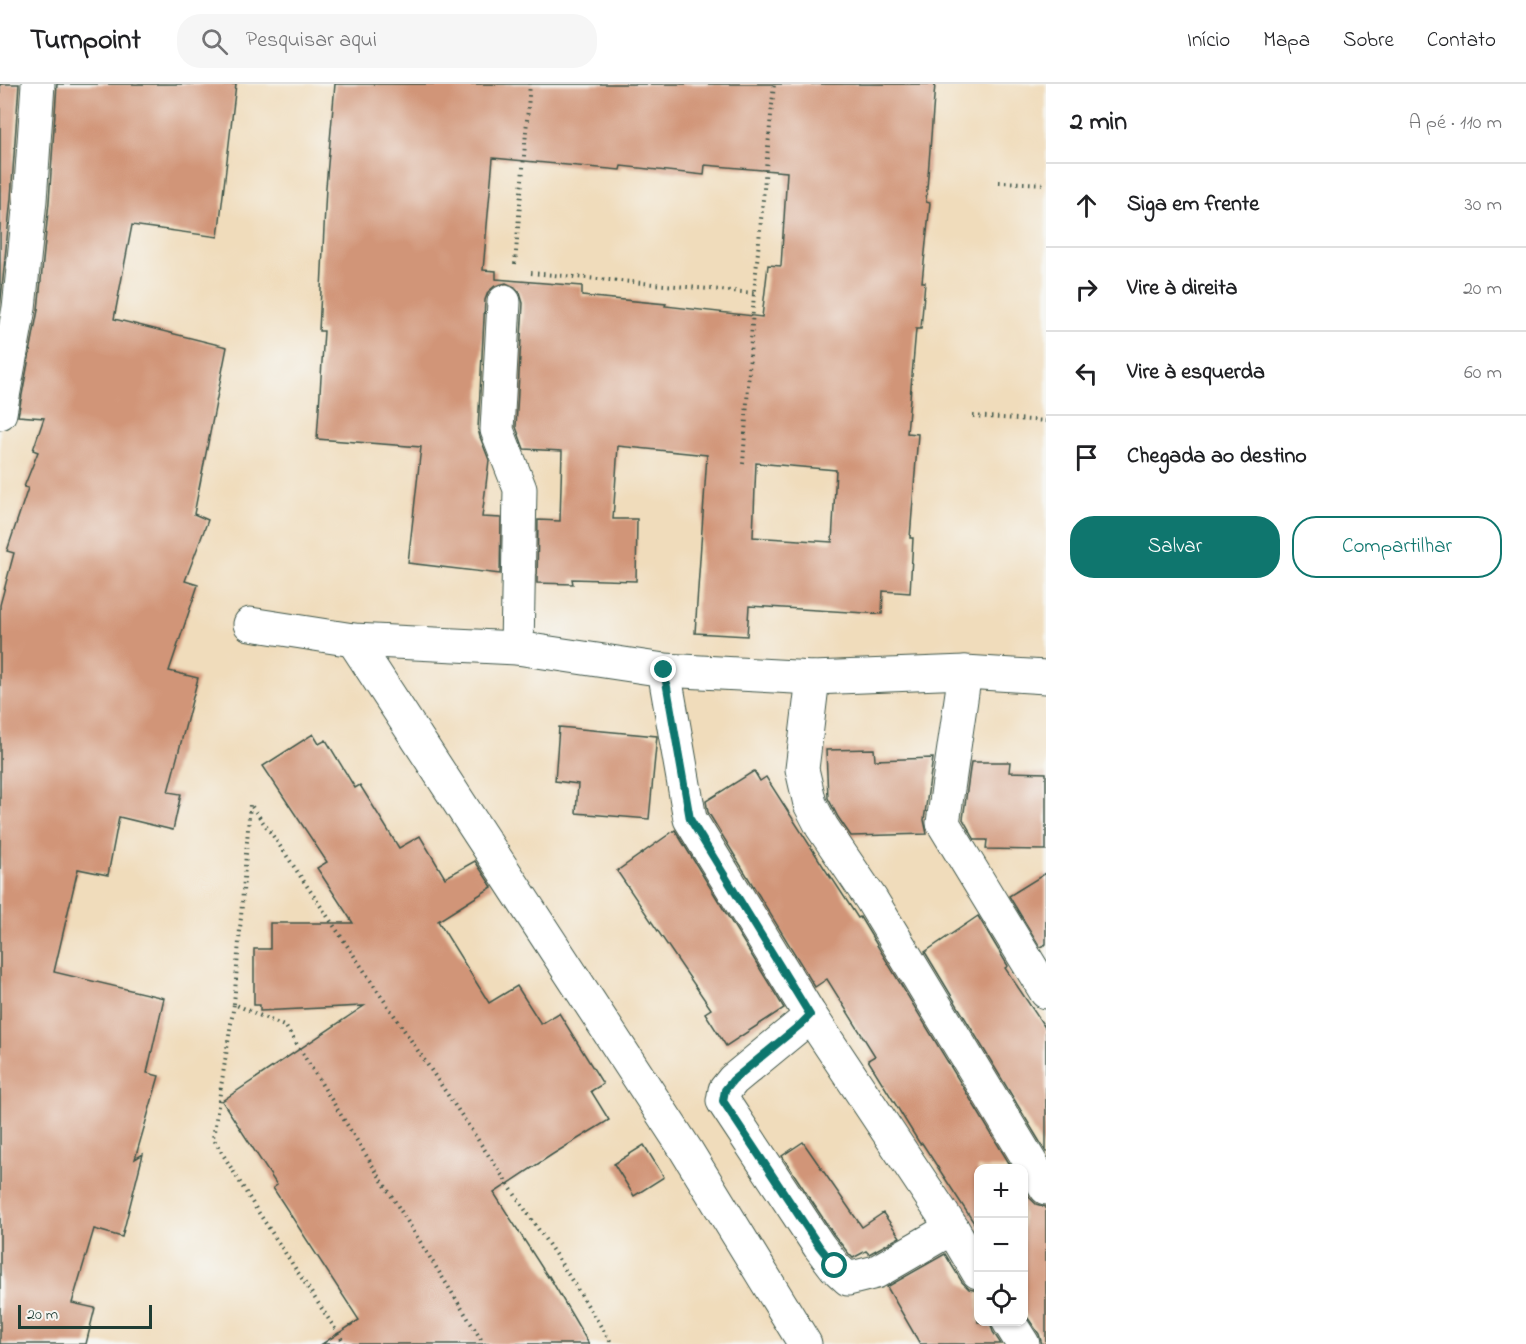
<!DOCTYPE html>
<html lang="pt">
<head>
<meta charset="utf-8">
<style>
  body { margin:0; font-family:"Indie Flower",sans-serif; background:#f6f6f6; color:#202124 }
  .controls { position:absolute; right:18px; bottom:18px; display:grid; overflow:hidden; border-radius:12px; box-shadow:0 2px 4px #0004 }
  .controls button { width:54px; height:54px; display:grid; place-items:center; padding:0; border:0; border-bottom:2px solid #e0e0e0; background:#fff; color:#202124; font:30px sans-serif }
  .scale { position:absolute; left:18px; bottom:15px; width:134px; box-sizing:border-box; padding-left:6px; border:3px solid #1f3d34; border-top:0; font-size:16px; line-height:21px; white-space:nowrap; color:#1f3d34; -webkit-text-stroke:4px #f6f6f2; paint-order:stroke }
  .stop { position:absolute; width:18px; height:18px; margin:-14px; border:4px solid #0f766e; border-radius:50%; background:#fff }
  .stop.end { background:#0f766e; border-color:#fff; box-shadow:0 2px 6px #0008 }
  .list { margin:0; padding:0; list-style:none }
  h2 { display:flex; justify-content:space-between; align-items:center; height:78px; margin:0; padding:0 24px; font-size:26px }
  h2 small { font-size:20px; font-weight:400; color:#757577 }
  .list li { display:grid; grid-template-columns:39px 1fr auto; gap:18px; align-items:center; box-sizing:border-box; height:84px; padding:0 24px; border-top:2px solid #e0e0e0 }
  .list b { display:block; font-size:22px; white-space:nowrap }
  .list em { font-size:20px; font-style:normal; color:#757577 }
  .actions { display:flex; gap:12px; padding:18px 24px }
  .actions a { flex:1; padding:14px 0; border:2px solid #0f766e; border-radius:24px; text-align:center; font-size:21px; color:#0f766e }
  .actions .main { background:#0f766e; color:#fff }
  .icon { flex:none; width:33px; height:33px; fill:none; stroke:currentColor; stroke-width:2; stroke-linecap:round; stroke-linejoin:round }
  .map { position:relative; flex:none; width:1046px; height:1260px; overflow:hidden }
  header { display:flex; align-items:center; gap:36px; box-sizing:border-box; height:84px; padding:0 30px; background:#fff; border-bottom:2px solid #e0e0e0 }
  header strong { font-size:28px }
  nav { display:flex; gap:33px; margin-inline-start:auto; font-size:21px }
  .search { width:420px; height:54px; background:#f6f6f6; display:flex; align-items:center; gap:15px; box-sizing:border-box; padding:0 21px; border-radius:24px; color:#757577; font-size:22px }
  main { display:flex }
  aside { flex:1; background:#fff }
  .map>svg:first-child { display:block }
  .building { fill:#d19578; fill-rule:evenodd }
  .lines { fill:none; stroke-linecap:round; stroke-linejoin:round }
  .minor-casing { stroke:#3e5548; stroke-width:35 }
  .path { stroke:#3e5548; stroke-width:4; stroke-dasharray:1.5 4.5; stroke-linecap:butt }
  .minor { stroke:#fff; stroke-width:33 }
  .route { stroke:#0f766e; stroke-width:8 }
</style>
</head>
<body>
<header>
<strong>Turnpoint</strong>
<div class="search"><svg class="icon" aria-label="search" viewBox="0 0 24 24"><circle cx="10" cy="10" r="6"/><path d="M15 15l6 6"/></svg>Pesquisar aqui</div>
<nav><a>Início</a><a>Mapa</a><a>Sobre</a><a>Contato</a></nav>
</header>
<main>
<div class="map">
<svg width="1046" height="1260" viewBox="0 0 1046 1260">
  <rect width="100%" height="100%" fill="#f6f6f2"/>
  <filter id="ink" filterUnits="userSpaceOnUse"><feTurbulence type="fractalNoise" baseFrequency=".0167" numOctaves="2"/><feDisplacementMap in="SourceGraphic" scale="12" xChannelSelector="R" yChannelSelector="G"/><feConvolveMatrix kernelMatrix="1 2 1 2 8 2 1 2 1" color-interpolation-filters="sRGB"/></filter>
  <filter id="wash" filterUnits="userSpaceOnUse"><feTurbulence type="fractalNoise" baseFrequency=".008" numOctaves="4" result="noise"/><feDisplacementMap in="SourceGraphic" scale="24" xChannelSelector="R" yChannelSelector="G"/><feGaussianBlur stdDeviation="1.35" result="paint"/><feColorMatrix in="noise" values="0 0 0 0 0 0 0 0 0 0 0 0 0 0 0 0 0 1.4 0 .05"/><feComposite in="paint" operator="in"/></filter>
  <g filter="url(#wash)">
    <rect width="100%" height="100%" fill="#f0dcbb"/>
    <g id="blocks">
      <!-- building -->
      <g class="building">
        <path d="M0,0H19L11,114L0,224Z"/>
        <path d="M57,0H236L218,153L132,141L114,235L227,263L194,430L208,436L185,497L198,501L169,587L198,594L168,708L181,710L173,746L119,733L108,791L78,785L54,888L164,914L147,989L159,992L135,1075L143,1070L122,1153L94,1145L72,1219L95,1224L86,1260H0V521L14,469L7,467L28,404L24,403L38,368L33,366L44,334L18,332L38,226L49,118Z"/>
        <path d="M335,0H935L926,118L930,119L922,198H925L921,245H916L907,349L918,350L910,454H913L910,509L883,507L882,530L749,522L747,552L695,549L707,371L618,362L613,435H637L636,497L572,495L573,500L537,499L538,436L560,437L562,367L524,365L516,343L523,219L520,209L515,203L506,199L495,202L488,208L485,216L478,345L480,353L489,376L482,433L501,434L500,490L408,479L421,363L317,355L324,247H319L326,103ZM493,74L620,86L621,82L704,91L705,81L787,88L781,182L768,181L762,233L665,222L666,220L582,212V202L496,195V187L483,186ZM756,379L836,386L832,458L753,453Z"/>
        <path d="M559,643L657,652L649,735L576,729L578,700L555,697Z"/>
        <path d="M313,650L319,660L326,656L355,704L360,701L399,764L420,752L445,794L475,777L492,803L438,837L489,919L517,902L541,940L559,929L603,1000L591,1007L609,1036L553,1070L494,1109L548,1193L549,1192L589,1260H322L359,1236L273,1104L277,1101L222,1017L364,922L260,927V921H254V865H270V839H353L317,784L327,778L263,682Z"/>
        <path d="M874,665L875,676L933,674L924,736L927,750L851,752L838,733L828,714L826,666Z"/>
        <path d="M971,678H1010L1009,688L1046,689V766L986,765L987,756H975L963,735Z"/>
        <path d="M754,687L760,697L766,693L830,793V791L858,834L860,833L1012,1084H978V1152L974,1144L976,1142L922,1059L920,1060L868,976L875,972L827,895L815,903L708,728L706,717Z"/>
        <path d="M675,746L784,924L726,962L705,929L711,925L617,787Z"/>
        <path d="M1046,789V860L1040,863L1009,812Z"/>
        <path d="M978,832L1008,882L1005,884L1046,945V1068L925,868Z"/>
        <path d="M803,1058L862,1143L883,1129L900,1153L869,1170L866,1167L853,1174L849,1170L834,1151L782,1072Z"/>
        <path d="M644,1061L664,1093L634,1112L614,1080Z"/>
        <path d="M1023,1103L1030,1114L1036,1120L1046,1123V1260H1042L1039,1250L1023,1227Z"/>
        <path d="M945,1170L962,1198L969,1205L978,1207V1238H990L993,1248L1001,1260H920L887,1203Z"/>
      </g>
    </g>
  </g>
  <g filter="url(#ink)">
    <use href="#blocks" fill-opacity="0" stroke="#3e5548" stroke-width="1.5"/>
    <g class="lines">
      <!-- minor casing -->
      <g class="minor-casing">
        <g id="minor">
          <path d="M504,218L497,346L520,405L517,564"/>
          <path d="M0,329L19,224L30,116L38,0"/>
          <path d="M250,540L353,556L517,564L664,586L813,594L965,588L1046,593"/>
          <path d="M353,556L686,1066L805,1260"/>
          <path d="M664,586L690,735L810,931L952,1144L978,1188"/>
          <path d="M965,588L943,739L1046,908"/>
          <path d="M813,594L802,685L810,720L822,743L871,815L1046,1104"/>
          <path d="M810,931L801,940L733,996L725,1006L723,1017L819,1162L835,1183L848,1195L876,1188L952,1144"/>
          <path d="M1009,1238L1023,1260"/>
        </g>
      </g>
      <!-- path -->
      <g class="path">
        <path d="M999,98L1046,100"/>
        <path d="M515,180L530,0"/>
        <path d="M531,189L754,209"/>
        <path d="M973,332L1046,337"/>
        <path d="M743,380L754,209L774,0"/>
        <path d="M234,920L250,720L276,756L557,1173L612,1260"/>
        <path d="M345,1260L255,1123L213,1054L234,920L286,943L484,1260"/>
      </g>
      <!-- minor -->
      <use href="#minor" class="minor"/>
    </g>
  </g>
  <g class="lines" filter="url(#ink)">
    <!-- route -->
    <path class="route" d="M664,586L690,735L810,931L801,940L733,996L725,1006L723,1017L819,1162L835,1182"/>
  </g>
</svg>
<div class="controls">
<button>+</button>
<button>−</button>
<button><svg class="icon" aria-label="locate" viewBox="0 0 24 24"><circle cx="12" cy="12" r="6"/><path d="M12 2v4M12 18v4M2 12h4M18 12h4"/></svg></button>
</div>
<div class="scale">20 m</div>
<div class="stop" style="left:835px;top:1182px"></div>
<div class="stop end" style="left:664px;top:586px"></div>
</div>
<aside>
<h2>2 min<small>A pé · 110 m</small></h2>
<ul class="list">
<li><svg class="icon" aria-label="ahead" viewBox="0 0 24 24"><path d="M12 20V5M6 11l6-6 6 6"/></svg><div><b>Siga em frente</b></div><em>30 m</em></li>
<li><svg class="icon" aria-label="right" viewBox="0 0 24 24"><path d="M7 20v-9h11M14 6l5 5-5 5"/></svg><div><b>Vire à direita</b></div><em>20 m</em></li>
<li><svg class="icon" aria-label="left" viewBox="0 0 24 24"><path d="M17 20v-9H6M10 6l-5 5 5 5"/></svg><div><b>Vire à esquerda</b></div><em>60 m</em></li>
<li><svg class="icon" aria-label="arrive" viewBox="0 0 24 24"><path d="M6 21V4h12l-3 4 3 4H6"/></svg><div><b>Chegada ao destino</b></div></li>
</ul>
<div class="actions"><a class="main">Salvar</a><a>Compartilhar</a></div>
</aside>
</main>
</body>
</html>
